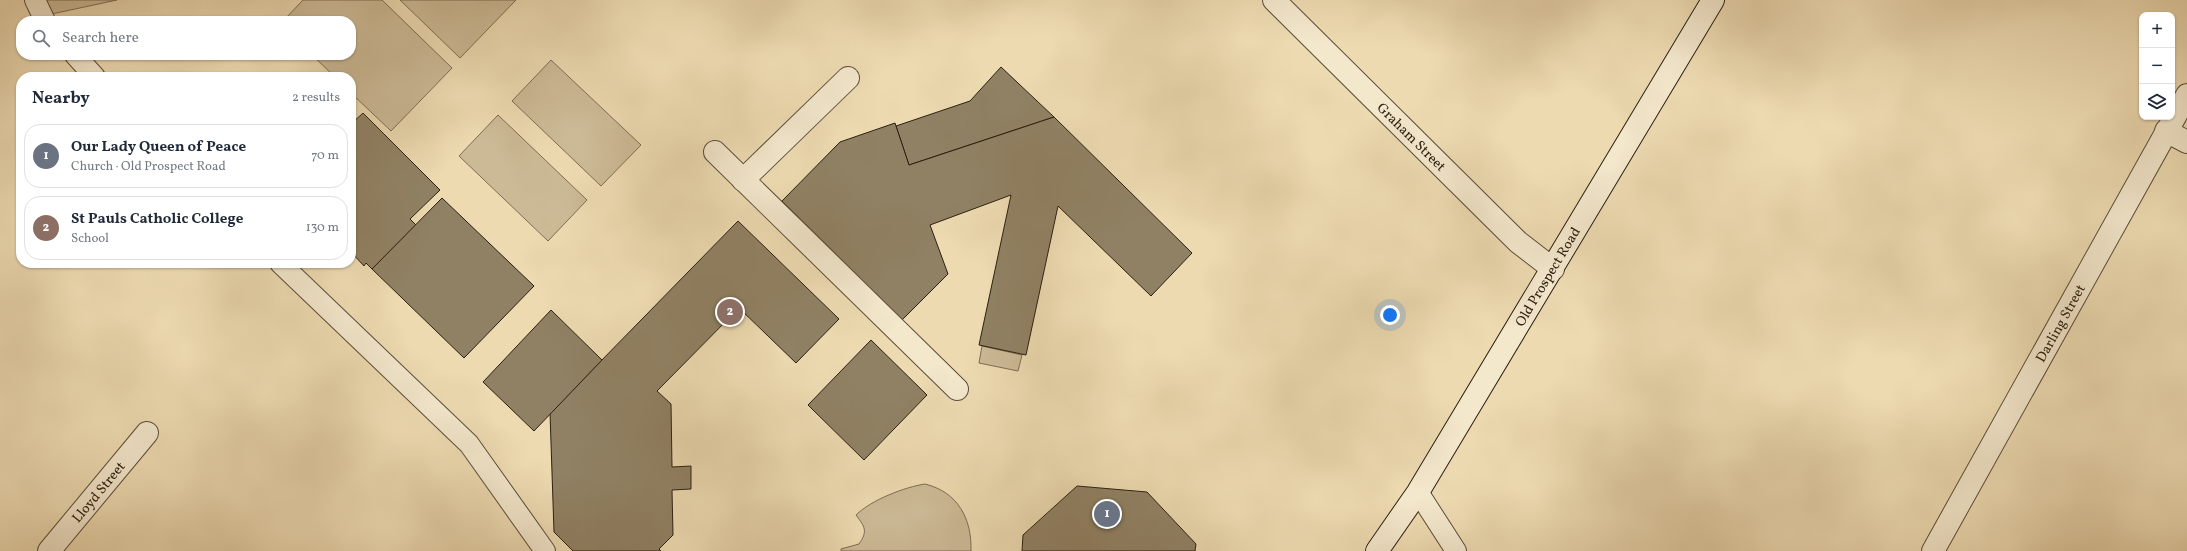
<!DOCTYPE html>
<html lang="en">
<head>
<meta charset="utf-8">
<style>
  body { margin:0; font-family:Vollkorn,serif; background:#f2f2f3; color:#1f2937 }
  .controls { position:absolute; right:12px; top:12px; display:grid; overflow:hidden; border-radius:8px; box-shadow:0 1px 3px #0004 }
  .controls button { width:36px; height:36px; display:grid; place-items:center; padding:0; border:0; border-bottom:1px solid #e0e1e3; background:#fff; color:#1f2937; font:20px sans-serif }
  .you { position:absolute; left:1390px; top:315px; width:14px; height:14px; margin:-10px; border:3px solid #fff; border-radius:50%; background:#1a73e8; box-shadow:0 0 0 6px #1a73e833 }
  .badge { display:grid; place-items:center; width:26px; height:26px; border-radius:50%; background:#d93025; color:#fff; font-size:13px; font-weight:700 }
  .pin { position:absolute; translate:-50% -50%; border:2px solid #fff; box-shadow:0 1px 4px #0006 }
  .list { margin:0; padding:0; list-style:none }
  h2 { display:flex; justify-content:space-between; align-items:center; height:52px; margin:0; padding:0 16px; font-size:17px }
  h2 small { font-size:13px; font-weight:400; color:#747a83 }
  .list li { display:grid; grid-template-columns:26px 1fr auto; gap:12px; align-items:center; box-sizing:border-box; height:64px; margin:0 8px 8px; padding:0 8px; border:1px solid #e0e1e3; border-radius:16px }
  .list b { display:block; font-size:15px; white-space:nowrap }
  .list p { margin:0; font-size:13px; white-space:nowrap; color:#747a83 }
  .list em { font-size:13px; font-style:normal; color:#747a83 }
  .icon { flex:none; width:22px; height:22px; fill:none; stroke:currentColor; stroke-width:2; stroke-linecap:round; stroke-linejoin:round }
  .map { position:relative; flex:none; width:2187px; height:551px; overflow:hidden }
  .search { position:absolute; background:#fff; box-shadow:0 1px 3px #0004; left:16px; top:16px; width:340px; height:44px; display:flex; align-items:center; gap:10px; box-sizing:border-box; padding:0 14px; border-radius:16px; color:#747a83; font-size:15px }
  .panel { position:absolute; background:#fff; box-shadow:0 1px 3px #0004; left:16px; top:72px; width:340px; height:196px; border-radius:16px }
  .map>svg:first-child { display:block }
  .green { fill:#ccba96; stroke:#7c6d54 }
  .building { fill:#908164; stroke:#2c2011 }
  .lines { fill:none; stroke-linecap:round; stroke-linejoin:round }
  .lane-casing { stroke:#5c4e39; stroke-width:22 }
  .street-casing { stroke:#5c4e39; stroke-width:24 }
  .secondary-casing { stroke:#2c2011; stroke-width:24 }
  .lane { stroke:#f3e7cc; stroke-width:20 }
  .street { stroke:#f3e7cc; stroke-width:22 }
  .secondary { stroke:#f3e7cc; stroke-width:22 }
  .labels { text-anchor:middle; stroke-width:3; stroke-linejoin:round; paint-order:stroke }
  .street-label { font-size:14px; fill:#2c2011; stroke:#f3e7cc }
</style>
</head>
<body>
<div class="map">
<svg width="2187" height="551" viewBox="0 0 2187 551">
  <rect width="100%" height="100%" fill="#eddab1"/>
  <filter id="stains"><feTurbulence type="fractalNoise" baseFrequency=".005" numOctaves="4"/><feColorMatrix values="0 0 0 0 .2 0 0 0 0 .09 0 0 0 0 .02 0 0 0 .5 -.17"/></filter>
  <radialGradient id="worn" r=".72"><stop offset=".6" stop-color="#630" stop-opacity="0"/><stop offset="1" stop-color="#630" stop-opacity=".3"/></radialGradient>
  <!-- green -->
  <g class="green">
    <path d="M41,0H117L47,15Z"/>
    <path d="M303,0H382L452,68L391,131L351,93V77H335L312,55H351V21H283Z"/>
    <path d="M400,0H516L460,58Z"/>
    <path d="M551,60L641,145L601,186L512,101Z"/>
    <path d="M498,115L587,200L548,241L459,156Z"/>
    <path d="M982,346L1022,355L1018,371L979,363Z"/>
    <path d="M925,484C958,492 972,519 971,551H841V549L859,544C868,531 865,527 856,515C871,500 905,487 925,484Z"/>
  </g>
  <!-- building -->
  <g class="building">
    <path d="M1001,67L1054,117L909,165L896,126L970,101Z"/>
    <path d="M363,113L440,190L410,219L416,225L372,269L366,263L364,266L351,252V124Z"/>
    <path d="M1054,117L1192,253L1151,296L1058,206L1026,355L979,345L1011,195L930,225L948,274L902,320L782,201L840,142L895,123L909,165Z"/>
    <path d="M442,198L534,286L464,358L372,269Z"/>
    <path d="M738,221L839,319L796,363L739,308L657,391L671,404L672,467L691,466V489L672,490L673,535L659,549L661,551H573L554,532L550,413Z"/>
    <path d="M551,310L602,360L534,431L483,382Z"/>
    <path d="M871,340L927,395L864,460L808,405Z"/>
    <path d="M1077,486L1147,492L1196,544L1195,551H1022L1023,535Z"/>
  </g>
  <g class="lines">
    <!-- lane casing -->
    <g class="lane-casing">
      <g id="lane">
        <path d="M35,0L45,21"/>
        <path d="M75,55L95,77"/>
        <path d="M280,263L469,444L545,551"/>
        <path d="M1418,492L1456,551"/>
      </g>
    </g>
    <!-- street casing -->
    <g class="street-casing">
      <g id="street">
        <path id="s1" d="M1274,0L1518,242L1553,269"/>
        <path d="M2166,131L2187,142"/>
        <path d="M715,152L957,389"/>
        <path d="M743,180L848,78"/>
        <path id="s2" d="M49,551L147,433"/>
        <path id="s3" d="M1933,551L2187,95"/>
      </g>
    </g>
    <!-- secondary casing -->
    <g class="secondary-casing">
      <g id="secondary">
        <path id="s4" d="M1377,551L1418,492L1713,0"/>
      </g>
    </g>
    <!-- lane -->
    <use href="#lane" class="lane"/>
    <!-- street -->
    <use href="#street" class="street"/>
    <!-- secondary -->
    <use href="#secondary" class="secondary"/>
  </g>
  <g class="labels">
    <!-- street labels -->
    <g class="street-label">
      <text dy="5" stroke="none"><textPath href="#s1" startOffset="194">Graham Street</textPath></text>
      <text dy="5" stroke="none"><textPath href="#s4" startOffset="323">Old Prospect Road</textPath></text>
      <text dy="5" stroke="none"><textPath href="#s3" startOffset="261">Darling Street</textPath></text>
      <text dy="5" stroke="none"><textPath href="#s2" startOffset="77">Lloyd Street</textPath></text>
    </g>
  </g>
  <rect width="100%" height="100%" filter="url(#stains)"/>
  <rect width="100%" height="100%" fill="url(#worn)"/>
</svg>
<div class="controls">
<button>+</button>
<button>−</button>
<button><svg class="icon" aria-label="layers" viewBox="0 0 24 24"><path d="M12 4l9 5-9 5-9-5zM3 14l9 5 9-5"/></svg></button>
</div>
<div class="you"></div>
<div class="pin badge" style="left:1107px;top:514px;background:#6b7280">1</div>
<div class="pin badge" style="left:730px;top:312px;background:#8d6e63">2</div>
<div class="search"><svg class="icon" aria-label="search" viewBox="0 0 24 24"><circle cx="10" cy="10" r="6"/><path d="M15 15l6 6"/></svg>Search here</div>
<section class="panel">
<h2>Nearby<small>2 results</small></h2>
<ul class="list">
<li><span class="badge" style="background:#6b7280">1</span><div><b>Our Lady Queen of Peace</b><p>Church · Old Prospect Road</p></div><em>70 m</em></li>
<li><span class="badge" style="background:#8d6e63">2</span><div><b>St Pauls Catholic College</b><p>School</p></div><em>130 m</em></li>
</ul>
</section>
</div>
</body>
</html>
